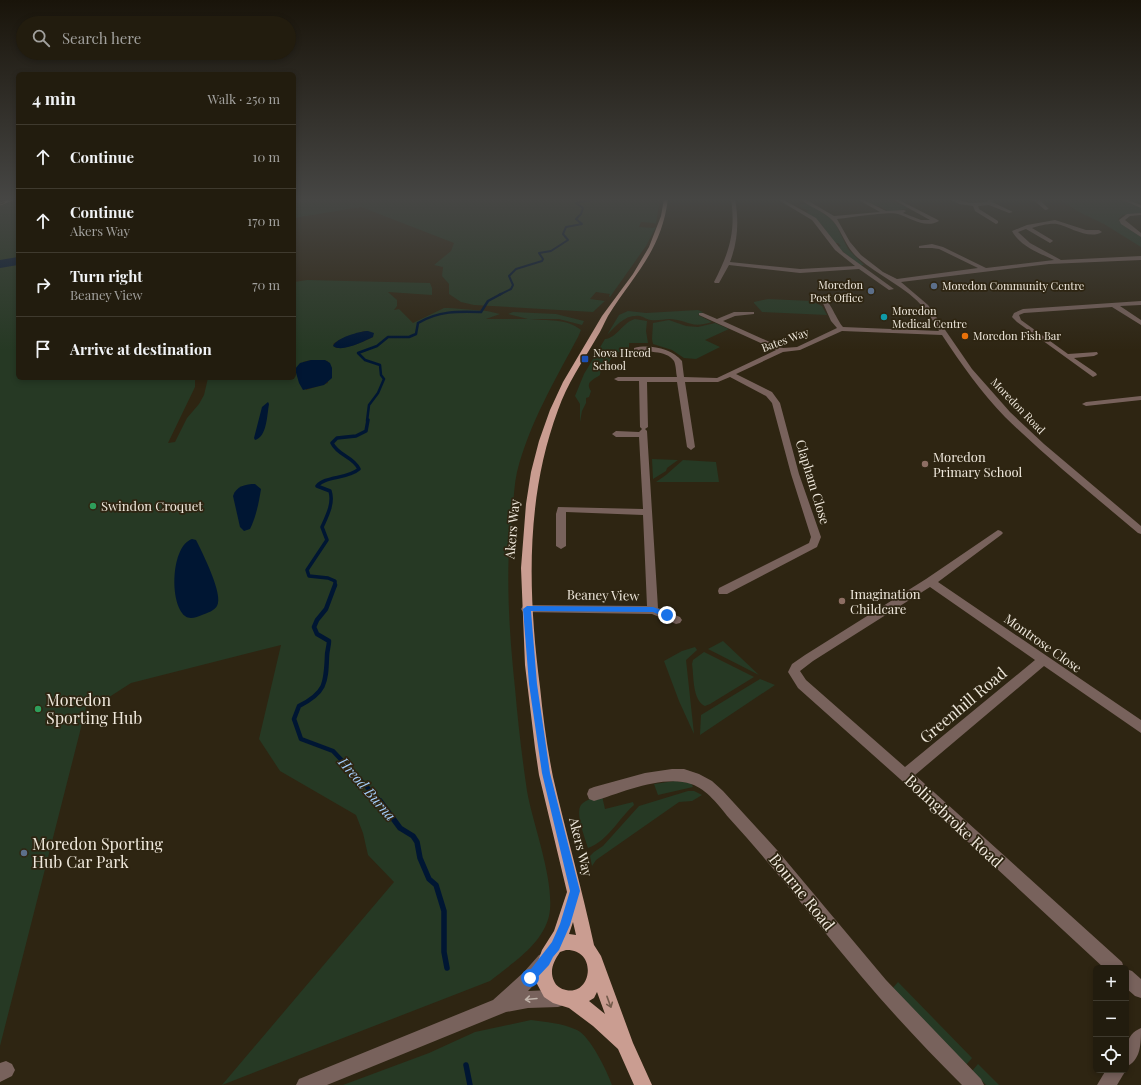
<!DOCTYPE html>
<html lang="en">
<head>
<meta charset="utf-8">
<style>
  body { margin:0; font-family:"Playfair Display",serif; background:#2e291c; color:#f1f3f6 }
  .controls { position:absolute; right:12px; bottom:12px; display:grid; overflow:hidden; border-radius:6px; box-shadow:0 2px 6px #0003 }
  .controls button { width:36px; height:36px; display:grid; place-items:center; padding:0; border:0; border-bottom:1px solid #3f3a2e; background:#221c0e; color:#f1f3f6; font:20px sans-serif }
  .stop { position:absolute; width:12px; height:12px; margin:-9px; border:3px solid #1a73e8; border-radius:50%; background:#fff }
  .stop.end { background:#1a73e8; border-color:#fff; box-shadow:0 1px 4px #0008 }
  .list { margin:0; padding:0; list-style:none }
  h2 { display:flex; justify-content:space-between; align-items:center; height:52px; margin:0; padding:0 16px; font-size:17px }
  h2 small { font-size:13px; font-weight:400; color:#a2a19e }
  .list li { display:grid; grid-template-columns:26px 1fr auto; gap:12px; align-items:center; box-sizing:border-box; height:64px; padding:0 16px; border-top:1px solid #3f3a2e }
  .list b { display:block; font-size:15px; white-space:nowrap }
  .list p { margin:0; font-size:13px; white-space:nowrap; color:#a2a19e }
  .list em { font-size:13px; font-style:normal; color:#a2a19e }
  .icon { flex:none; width:22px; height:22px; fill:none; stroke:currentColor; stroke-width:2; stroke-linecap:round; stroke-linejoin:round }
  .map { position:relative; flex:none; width:1141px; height:1085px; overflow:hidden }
  .search { position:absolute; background:#221c0e; box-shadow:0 2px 6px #0003; left:16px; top:16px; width:280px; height:44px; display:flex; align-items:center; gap:10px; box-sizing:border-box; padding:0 14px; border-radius:22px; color:#a2a19e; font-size:15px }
  .panel { position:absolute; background:#221c0e; box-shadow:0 2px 6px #0003; left:16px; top:72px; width:280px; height:308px; border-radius:6px }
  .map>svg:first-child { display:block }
  .green { fill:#263924; fill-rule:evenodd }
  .water { fill:#001633 }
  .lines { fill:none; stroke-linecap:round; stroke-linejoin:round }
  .stream-far4 { stroke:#001633; stroke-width:2 }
  .stream-far3 { stroke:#001633; stroke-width:2.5 }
  .stream-far2 { stroke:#001633; stroke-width:3.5 }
  .stream-far1 { stroke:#001633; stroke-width:4.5 }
  .stream { stroke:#001633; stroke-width:5.5 }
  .river { fill:#001633; fill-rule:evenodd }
  .minor { fill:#78625c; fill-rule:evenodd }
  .major { fill:#ca9d91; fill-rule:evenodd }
  .rail-casing { stroke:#b1a99b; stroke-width:2.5 }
  .rail { stroke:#2e2512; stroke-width:1.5; stroke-dasharray:5; stroke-linecap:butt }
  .oneway { stroke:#bfb2a9 }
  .oneway2 { stroke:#745b4b }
  .route { fill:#1a73e8 }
  .service-dot { fill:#5c6f8a; stroke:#2e2512; stroke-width:1.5 }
  .culture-dot { fill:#0f9aa8; stroke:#2e2512; stroke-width:1.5 }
  .food-dot { fill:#e8710a; stroke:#2e2512; stroke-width:1.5 }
  .transit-dot { fill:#1a4fb4; stroke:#2e2512; stroke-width:1.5 }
  .education-dot { fill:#8d6e63; stroke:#2e2512; stroke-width:1.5 }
  .leisure-dot { fill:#2e9e5b; stroke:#2e2512; stroke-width:1.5 }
  .labels { text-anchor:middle; stroke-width:3.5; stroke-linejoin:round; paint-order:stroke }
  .far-poi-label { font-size:11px; fill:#efe8dc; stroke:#2e2512; text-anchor:start }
  .far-street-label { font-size:11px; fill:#efe8dc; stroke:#2e2512 }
  .poi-label { font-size:13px; fill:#efe8dc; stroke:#2e2512; text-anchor:start }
  .street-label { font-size:13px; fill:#efe8dc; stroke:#2e2512 }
  .water-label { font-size:14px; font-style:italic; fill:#a4cdf9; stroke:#2e2512 }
  .near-poi-label { font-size:16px; fill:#efe8dc; stroke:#2e2512; text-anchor:start }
  .near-street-label { font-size:16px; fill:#efe8dc; stroke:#2e2512 }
</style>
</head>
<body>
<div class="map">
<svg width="1141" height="1085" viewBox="0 0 1141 1085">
  <rect width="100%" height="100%" fill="#2e2512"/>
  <!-- green -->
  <g class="green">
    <path d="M18,199V259L0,264V206Z"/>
    <path d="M294,199H660L656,224L654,223L641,222L639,227L653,228L656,227L646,246L610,297L609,296L610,294L596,292L590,299L605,301L607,299L593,312L474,305L461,302L449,294V284L442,276L443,267L434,265L451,251L454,243L361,207L294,218Z"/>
    <path d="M865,199H886L910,208L889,212L884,211L887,210C880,206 874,205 867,202L870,201Z"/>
    <path d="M1058,199H1119L1141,208V213L1123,215L1118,219L1121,223L1141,237V247L1104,224L1081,213Z"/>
    <path d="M803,204L811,205L830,218L836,225L848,249L864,265H860L837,247L841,246L838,243H833L823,226L806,212L809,211L798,206Z"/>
    <path d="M18,262V378H195V387L168,443L175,442L187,418L199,404L204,395L208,378H294V282L307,280L430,283L432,288V295L388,292L397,300V306L394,310L399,309L413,323L444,308H449L487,311L500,314L486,319H528L508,314L513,312L556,314L584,321L582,325L559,319H530C546,321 567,318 581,330L578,337C555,380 529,424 517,472C514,485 514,499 512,513C505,571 509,630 515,688C518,723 522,757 527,791C533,825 556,884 549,916C542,945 512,963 490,981L222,1085L394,882L368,855L363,833L356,815L280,771L259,739L281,645L131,683L103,701L86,708L0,1046V266ZM364,331L373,337C361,343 349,348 336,348L333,344L339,340ZM311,360L328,361V383L306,390L303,362Z"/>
    <path d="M768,299L811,301L822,306L827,315L762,312L754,303V302Z"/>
    <path d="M698,310L703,312L698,315L712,322C690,329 688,320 670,319C664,319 657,321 651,320C648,320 644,317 640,316C625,314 616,326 607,335L619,315L628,311L646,313Z"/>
    <path d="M635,319L647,321L646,331L648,343H629V352H615L609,362L601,367L600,375C593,380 585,382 591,391L589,397L586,398V403L582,411L580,422V404L575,396L584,374L605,339C617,338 623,322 635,319Z"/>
    <path d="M669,320L686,326L698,327L715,323L729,329L705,340L720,347L696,359L684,358L672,350L653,344L652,339L653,323Z"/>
    <path d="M652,459L678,460L667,468L666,471L653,479Z"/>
    <path d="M683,460L716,462L719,482H656L666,475Z"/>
    <path d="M723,641L759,675L708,649Z"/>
    <path d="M695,647L697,650L686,660L694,734L679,701L664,661L682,651Z"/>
    <path d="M704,652L754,677L710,704L705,706C692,700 694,676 692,664L693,660Z"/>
    <path d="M760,679L775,685L700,735L701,715Z"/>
    <path d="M675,781L691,783L693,787L658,795L654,784Z"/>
    <path d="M688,791H694L702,795L692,801L679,802L596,860L592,866L590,856L594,852L603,846L639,806Z"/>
    <path d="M602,796L605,809L633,802L634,805C619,818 608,841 588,848C585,838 575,813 581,805C586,799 595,798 602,796Z"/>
    <path d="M898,982L972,1058L966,1065L892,989Z"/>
    <path d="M531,1020C546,1022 562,1023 577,1030C590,1036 607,1071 612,1085H343L429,1053L475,1032Z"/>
    <path d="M978,1064L999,1085H986L972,1071Z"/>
  </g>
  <!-- water -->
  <g class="water">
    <path d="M368,331L374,333L373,337C364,341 342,353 333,346C336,338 360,331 368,331Z"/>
    <path d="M311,360H325L330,363L332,368V378L324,385L303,390L299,383L295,369L300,363Z"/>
    <path d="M268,402L269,404C267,415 267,437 255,440L254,438L262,407Z"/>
    <path d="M255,484L261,489C259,502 256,517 250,529L244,531L240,527L233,496C236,486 246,484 255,484Z"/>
    <path d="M192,539L196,540C202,552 224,595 217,606C214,611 207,613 202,615C197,617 190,620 185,616C169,603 171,546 192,539Z"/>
  </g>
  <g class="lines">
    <!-- stream-far4 -->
    <path class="stream-far4" d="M499,295L511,289L513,285L509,276L516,269L542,261L543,259L539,253L551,251L568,240L563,234L566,227L582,224L576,219L581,214L583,208L576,203L595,199"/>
    <!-- stream-far3 -->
    <path class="stream-far3" d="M367,421L369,405L378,393L384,379L381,375L380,365L365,360L358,353L377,346L388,337H409L416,334L418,323C438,311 458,311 481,312L488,301L501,294"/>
    <!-- stream-far2 -->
    <path class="stream-far2" d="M335,586V581L328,578L309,576L307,570L327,540L322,527C327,516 334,503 330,491L317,486C325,476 348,479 359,469C353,456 338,456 332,443L337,438L356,436L366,431L368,420"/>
    <!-- stream-far1 -->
    <path class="stream-far1" d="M335,585L326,609L317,620L314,627L317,634L329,641C329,646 327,651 327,656C326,684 325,693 299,706L294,719L301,739L333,751L381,802"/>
    <!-- stream -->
    <g class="stream">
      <path d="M380,801L400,828L413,836L417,842L420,858L429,879L436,885L444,911V952L447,968"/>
      <path d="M466,1065L470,1085"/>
    </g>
    <!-- river -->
    <path class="river" d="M18,257V265L0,268V260Z"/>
    <!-- minor -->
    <g class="minor">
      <path d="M731,199H735C739,220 738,241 730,262L800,269L855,266L835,250L812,220L777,199H782L816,218L843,252L894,289L889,290L859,269L800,273L729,265L719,283H715L714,282C729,253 736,232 731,199Z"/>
      <path d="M800,199H805L834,216L880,212L857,199H862L886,211L904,210L906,211L903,213L921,220H930L892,199H897L938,220L939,221C925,229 911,218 898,214C890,211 848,218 837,219L850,242L861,255L883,272L897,279L978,268L939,249L932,248H919V246L932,244L943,247L986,268L1054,260C1039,253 1020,246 1012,231L1027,225L1055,220L1086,230H1099L1102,232C1089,240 1070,227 1057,224C1049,223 1039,226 1032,228L1052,240L1053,241L1050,243L1026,229L1018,232L1030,243L1061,260L1141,256V260L1049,264L901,282L928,305L972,369L1010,412L1044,444L1141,526V534L1138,533C1093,495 1047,458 1005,417C981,392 961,364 942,335L842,331L800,350L783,352L736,374L772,392L780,403L799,474L821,537L817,547L727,594H719L718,591L719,588L809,543L811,537L791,474L772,403L766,396L730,377L718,382H685L695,447L691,450L687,447L677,382H647L648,427L645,429L647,431L658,608L680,617L682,620L680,623L676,624L652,614L523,612L521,609L523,606L527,605L647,606L643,515L566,512V546L561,549L556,546V514L558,507L643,509L639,437H616L612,434L616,431L639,432L642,429L640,427L639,381H618L614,379L618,377H677C676,373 676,365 674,361C666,349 645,353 634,350V348C649,344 671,348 682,361L684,377L717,378L776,350L699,315V313H703L717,319L734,312H754V314L735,316L723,321L783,348L797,347L837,328L831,321L822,301L825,299C830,302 837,320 843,327L939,331C934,323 930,315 924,308C906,287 879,276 858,258C846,248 843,233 833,221C824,211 809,207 800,199Z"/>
      <path d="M950,199H955L970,203L987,202L990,199H994L992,202L1013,212L1009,213L989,205L978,206L979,209L998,221V223L996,224L975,211L973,206L959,204Z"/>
      <path d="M1028,199L1040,200L1049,209L1045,210L1036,202Z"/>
      <path d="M1120,199H1125L1141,205V208Z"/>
      <path d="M1141,213V215L1130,216L1125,220L1141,233V237L1121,224L1119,220L1127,214Z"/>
      <path d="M1141,301V305L1120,306L1141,320V325L1112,307L1024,313L1019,315L1021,320L1068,354L1097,352L1098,354L1094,356L1074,358L1096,373L1097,375L1093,377L1017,322L1012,317L1014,313L1023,309Z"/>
      <path d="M1141,396V400L1086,406L1082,404L1086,402Z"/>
      <path d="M998,530L1001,531L1003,533L1001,535L938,582L1141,720V733L1044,666L915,775L1122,962L1124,968H1104L900,779L798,688L788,672L792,664L805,655L926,579ZM930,587L1035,660L905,767L806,680L800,671L813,661Z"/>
      <path d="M672,769H684L699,774L712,781L723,791L777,850L886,980L981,1079L984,1085H962C927,1050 893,1014 861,976C817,924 776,869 729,818C719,806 707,789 691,784C664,774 620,793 594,801L589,799L587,794L589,789L594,787L645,773Z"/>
      <path d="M545,953L551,955L553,961L551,967L528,991L551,990L564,993L566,999L564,1005L558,1007L528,1008L506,1012L327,1085H296L299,1079L493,1000L524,972L539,955Z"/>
      <path d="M1126,969L1132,971L1141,979V998L1135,996L1126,988Z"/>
      <path d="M1141,1028C1141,1044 1141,1060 1126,1067C1126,1051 1124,1035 1141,1028Z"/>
      <path d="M6,1061L12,1064L15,1070L12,1076L0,1082V1063Z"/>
      <path d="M1106,1070H1126L1117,1085H1097Z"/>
    </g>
    <!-- major -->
    <path class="major" d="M664,199H668C661,252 634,274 608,316C604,323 601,331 597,337C583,361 567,384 558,410C525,499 528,594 540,687C543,717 547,747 553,777C566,833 582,889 594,945L601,956L633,1043L652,1085H634L618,1049L593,1026L569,1008L553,1003L544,997L536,982L537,964L542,950L554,931L567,892L539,775L535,748L525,665L521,568L526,504L531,472L539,441L550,410L563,382L602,316L633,274L649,247L661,216ZM573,922L576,935L569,934ZM566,950C598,949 592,996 566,990C561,989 556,986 554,981C549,970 554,961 560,952ZM597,992L605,1014L589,1001L594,998Z"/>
    <!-- rail casing -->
    <g class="rail-casing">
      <path id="rail" d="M0,204L13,199"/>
    </g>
    <!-- rail -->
    <use href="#rail" class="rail"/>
  </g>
  <!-- one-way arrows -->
  <defs><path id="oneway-shaft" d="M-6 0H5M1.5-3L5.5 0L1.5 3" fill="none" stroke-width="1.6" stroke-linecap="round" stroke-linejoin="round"/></defs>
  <use class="oneway" href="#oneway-shaft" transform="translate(531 999) rotate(175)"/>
  <use class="oneway2" href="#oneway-shaft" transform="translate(609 1002) rotate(70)"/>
  <!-- sky -->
  <linearGradient id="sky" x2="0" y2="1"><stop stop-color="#19140a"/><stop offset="0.57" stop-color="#464644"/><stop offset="1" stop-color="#464644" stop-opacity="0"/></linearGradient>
  <rect width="1141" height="350" fill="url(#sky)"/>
  <!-- route -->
  <path class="route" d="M527,606L653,607L669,613L670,615L667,618L653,612L531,611L537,684L550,773L580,891L570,925L559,950L553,957L549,965L533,982L530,983L526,982L524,978L552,942L560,924L570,891L542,773L529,684L523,609Z"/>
  <!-- markers -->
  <g class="service-dot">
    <circle cx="934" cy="286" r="4"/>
    <circle cx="871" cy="291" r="4"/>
    <circle cx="24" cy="853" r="4"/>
  </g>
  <circle class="culture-dot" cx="884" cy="317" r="4"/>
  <circle class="food-dot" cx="965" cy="336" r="4"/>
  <rect class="transit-dot" x="581" y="355" width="8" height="8" rx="2"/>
  <g class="education-dot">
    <circle cx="925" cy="464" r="4"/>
    <circle cx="842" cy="601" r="4"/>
  </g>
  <g class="leisure-dot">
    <circle cx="93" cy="506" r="4"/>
    <circle cx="38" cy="709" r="4"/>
  </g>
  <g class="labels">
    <!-- far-poi labels -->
    <g class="far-poi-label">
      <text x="863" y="289" text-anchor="end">Moredon<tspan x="863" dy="13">Post Office</tspan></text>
      <text x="942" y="290">Moredon Community Centre</text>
      <text x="892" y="315">Moredon<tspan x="892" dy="13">Medical Centre</tspan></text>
      <text x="973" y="340">Moredon Fish Bar</text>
      <text x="593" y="357">Nova Hreod<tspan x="593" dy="13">School</tspan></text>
    </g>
    <!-- far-street labels -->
    <g class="far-street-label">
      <text transform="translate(785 340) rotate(-20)" y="4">Bates Way</text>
      <text transform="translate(1018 406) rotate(46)" y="4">Moredon Road</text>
    </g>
    <!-- poi labels -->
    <g class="poi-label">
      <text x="933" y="462">Moredon<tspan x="933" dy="15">Primary School</tspan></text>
      <text x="101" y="511">Swindon Croquet</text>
      <text x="850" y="599">Imagination<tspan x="850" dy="15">Childcare</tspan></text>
    </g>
    <!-- street labels -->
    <g class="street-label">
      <text transform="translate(813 482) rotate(73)" y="5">Clapham Close</text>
      <text transform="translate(512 529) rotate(-85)" y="5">Akers Way</text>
      <text transform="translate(603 595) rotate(1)" y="5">Beaney View</text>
      <text transform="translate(1043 643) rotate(35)" y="5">Montrose Close</text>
      <text transform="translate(581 847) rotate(76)" y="5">Akers Way</text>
    </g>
    <!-- water labels -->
    <g class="water-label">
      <text transform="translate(367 789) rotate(49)" y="5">Hreod Burna</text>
    </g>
    <!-- near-poi labels -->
    <g class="near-poi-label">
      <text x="46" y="706">Moredon<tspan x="46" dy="18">Sporting Hub</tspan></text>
      <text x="32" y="850">Moredon Sporting<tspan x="32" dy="18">Hub Car Park</tspan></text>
    </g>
    <!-- near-street labels -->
    <g class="near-street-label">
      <text transform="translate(963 705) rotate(-40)" y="6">Greenhill Road</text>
      <text transform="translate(954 821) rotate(43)" y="6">Bolingbroke Road</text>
      <text transform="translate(802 892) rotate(51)" y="6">Bourne Road</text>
    </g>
  </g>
</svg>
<div class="controls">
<button>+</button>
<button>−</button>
<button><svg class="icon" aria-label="locate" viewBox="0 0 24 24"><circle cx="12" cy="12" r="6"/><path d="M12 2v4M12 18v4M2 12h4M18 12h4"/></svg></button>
</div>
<div class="stop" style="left:530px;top:978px"></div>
<div class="stop end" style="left:667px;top:615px"></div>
<div class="search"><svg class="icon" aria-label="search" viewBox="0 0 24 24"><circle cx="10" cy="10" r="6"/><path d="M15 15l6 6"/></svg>Search here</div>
<section class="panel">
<h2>4 min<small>Walk · 250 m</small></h2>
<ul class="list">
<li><svg class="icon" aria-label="ahead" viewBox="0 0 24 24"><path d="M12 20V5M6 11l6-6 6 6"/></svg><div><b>Continue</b></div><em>10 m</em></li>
<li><svg class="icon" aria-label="ahead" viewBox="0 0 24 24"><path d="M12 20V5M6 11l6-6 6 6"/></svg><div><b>Continue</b><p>Akers Way</p></div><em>170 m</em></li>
<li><svg class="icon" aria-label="right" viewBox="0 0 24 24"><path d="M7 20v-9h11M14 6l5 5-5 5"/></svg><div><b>Turn right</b><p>Beaney View</p></div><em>70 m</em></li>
<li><svg class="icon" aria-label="arrive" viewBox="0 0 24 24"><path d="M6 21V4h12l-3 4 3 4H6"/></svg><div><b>Arrive at destination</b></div></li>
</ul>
</section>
</div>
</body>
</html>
